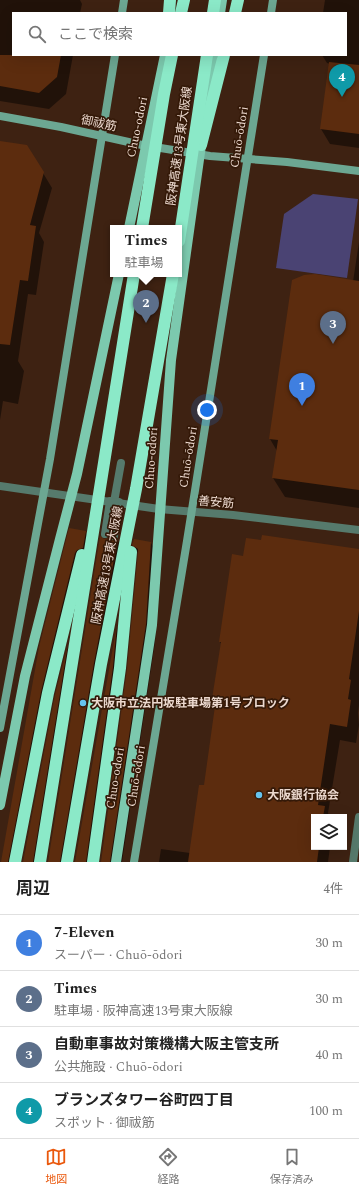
<!DOCTYPE html>
<html lang="ja">
<head>
<meta charset="utf-8">
<style>
  body { margin:0; font-family:Spectral,"Noto Sans JP",serif; background:#f6f6f6; color:#222 }
  .controls { position:absolute; right:12px; bottom:12px; display:grid; overflow:hidden; border-radius:0px; box-shadow:0 4px 16px #0002 }
  .controls button { width:36px; height:36px; display:grid; place-items:center; padding:0; border:0; border-bottom:1px solid #e0e0e0; background:#fff; color:#222; font:20px sans-serif }
  .you { position:absolute; left:207px; top:410px; width:14px; height:14px; margin:-10px; border:3px solid #fff; border-radius:50%; background:#1a73e8; box-shadow:0 0 0 6px #1a73e833 }
  .badge { display:grid; place-items:center; width:26px; height:26px; border-radius:50%; background:#ea580c; color:#fff; font-size:13px; font-weight:700 }
  .pin { position:absolute; translate:-50% -33px; filter:drop-shadow(0 1px 2px #0008) }
  .pin::after { content:''; position:absolute; top:21px; width:14px; height:12px; background:inherit; clip-path:polygon(0 0,100% 0,50% 100%) }
  .popup { position:absolute; left:110px; top:225px; width:72px; height:52px; box-sizing:border-box; display:grid; place-content:center; border-radius:0px; background:#fff; filter:drop-shadow(0 1px 3px #0005); font-size:13px; white-space:nowrap; color:#767676 }
  .popup b { font-size:15px; color:#222 }
  .popup::after { content:''; position:absolute; left:50%; top:100%; margin-left:-8px; border:8px solid transparent; border-top-color:#fff }
  .list { margin:0; padding:0; list-style:none }
  h2 { display:flex; justify-content:space-between; align-items:center; height:52px; margin:0; padding:0 16px; font-size:17px }
  h2 small { font-size:13px; font-weight:400; color:#767676 }
  .list li { display:grid; grid-template-columns:26px 1fr auto; gap:12px; align-items:center; box-sizing:border-box; height:56px; padding:0 16px; border-top:1px solid #e0e0e0 }
  .list b { display:block; font-size:15px; white-space:nowrap }
  .list p { margin:0; font-size:13px; white-space:nowrap; color:#767676 }
  .list em { font-size:13px; font-style:normal; color:#767676 }
  .icon { flex:none; width:22px; height:22px; fill:none; stroke:currentColor; stroke-width:2; stroke-linecap:round; stroke-linejoin:round }
  .map { position:relative; flex:none; width:359px; height:862px; overflow:hidden }
  .search { position:absolute; background:#fff; box-shadow:0 4px 16px #0002; left:12px; right:12px; top:12px; height:44px; display:flex; align-items:center; gap:10px; box-sizing:border-box; padding:0 14px; border-radius:0px; color:#767676; font-size:15px }
  .sheet { height:276px; background:#fff }
  nav { display:flex; justify-content:space-around; align-items:center; box-sizing:border-box; height:56px; border-top:1px solid #e0e0e0; background:#fff; font-size:11px; color:#767676 }
  nav a { display:grid; justify-items:center; gap:2px }
  nav .on { color:#ea580c }
  .map>svg:first-child { display:block }
  .green { fill:#4a4373 }
  .shadow { fill:#0007 }
  .building { fill:#5c2c0e }
  .lines { fill:none; stroke-linecap:round; stroke-linejoin:round }
  .lane { stroke:#567a6c; stroke-width:8 }
  .street { stroke:#567a6c; stroke-width:8 }
  .secondary { stroke:#6ca792; stroke-width:8 }
  .primary { stroke:#7cc9ae; stroke-width:10 }
  .highway { stroke:#8be9c8; stroke-width:12 }
  .primary-bridge { stroke:#7cc9ae; stroke-width:10 }
  .highway-bridge { stroke:#8be9c8; stroke-width:12 }
  .poi-dot { fill:#66c4ef; stroke:#341908; stroke-width:1.5 }
  .labels { text-anchor:middle; stroke-width:3.5; stroke-linejoin:round; paint-order:stroke }
  .street-label { font-size:12px; fill:#ecd9cf; stroke:#341908 }
  .poi-label { font-size:12px; font-weight:bold; fill:#ecd9cf; stroke:#341908; text-anchor:start }
</style>
</head>
<body>
<div class="map">
<svg width="359" height="862" viewBox="0 0 359 862">
  <rect width="100%" height="100%" fill="#3e2212"/>
  <!-- green -->
  <path class="green" d="M313,194L358,199L347,278L276,268L284,214Z"/>
  <!-- shadow -->
  <g class="shadow">
    <path d="M0,0H80L82,4L80,13H13V55H73L66,94L49,109L0,101Z"/>
    <path d="M325,0H359V148L330,144L321,129L330,64L327,63L322,55H346V13H323Z"/>
    <path d="M0,144L43,173L52,188L39,233L44,242L36,295L28,294L18,361L24,371L18,404L3,401L0,420Z"/>
    <path d="M359,242V508L285,497L273,478L277,451L270,439L351,295Z"/>
    <path d="M70,530L85,532L95,549L84,571L50,710L20,862H2Z"/>
    <path d="M118,541L128,558L103,681L72,862H49L113,542Z"/>
    <path d="M151,543L161,560L155,642L122,862H102L128,669L139,555L134,545Z"/>
    <path d="M359,550V705L358,713L359,725L356,743L340,740L328,813L330,817H314V847H330L328,862H159L161,849L190,853L205,787L216,711L212,705L222,645L220,642L243,557Z"/>
    <path d="M117,627L126,643L97,862H76Z"/>
    <path d="M68,646L77,662L45,862H24L56,695Z"/>
  </g>
  <!-- building -->
  <g class="building">
    <path d="M0,55H61L57,77L39,93L0,86Z"/>
    <path d="M329,62L359,65V134L320,129Z"/>
    <path d="M0,141L27,145L44,172L30,225L36,226L28,281L20,280L10,345L0,344Z"/>
    <path d="M315,274L359,281V490L272,478L278,440L269,439L292,280L304,275Z"/>
    <path d="M69,528L86,531L83,548L77,550L75,553L41,692L8,862H1L39,647Z"/>
    <path d="M262,535L359,549V611L349,679L351,680L348,699L351,700L347,727L330,724L318,805L325,806L323,817H314V847H319L317,862H188L199,785H204L215,706L211,705L221,642H219L232,554L243,556L246,538L261,540Z"/>
    <path d="M100,536L104,539L109,538L113,541L118,539L94,663L60,862H48Z"/>
    <path d="M134,539L151,542L146,624L110,862H101L127,669L138,553V549L132,545Z"/>
    <path d="M117,624L113,667L86,862H75Z"/>
    <path d="M68,644L33,862H23L55,695Z"/>
  </g>
  <g class="lines">
    <!-- lane -->
    <g class="lane">
      <path d="M114,502L121,463"/>
      <path d="M105,534L110,501"/>
      <path d="M114,536L119,502"/>
    </g>
    <!-- street -->
    <g class="street">
      <path d="M0,486L159,509L233,515L359,530"/>
      <path d="M353,862L359,817"/>
    </g>
    <!-- secondary -->
    <g class="secondary">
      <path d="M122,13L124,0"/>
      <path d="M271,13L273,0"/>
      <path d="M0,116L61,127L142,145L210,156L287,162L359,171"/>
      <path d="M0,728L50,459L115,55"/>
      <path d="M134,862L187,541L264,55"/>
    </g>
    <!-- primary -->
    <path class="primary" d="M220,13L222,0"/>
    <!-- highway -->
    <g class="highway">
      <path d="M169,13L170,0"/>
      <path d="M181,13L184,0"/>
      <path d="M213,13L215,0"/>
      <path d="M235,13L238,0"/>
    </g>
    <!-- primary-bridge -->
    <g class="primary-bridge">
      <path d="M206,108L213,55"/>
      <path d="M129,228L165,55"/>
      <path d="M0,805L25,676L60,539L77,474L119,274"/>
      <path d="M116,862L152,625L171,360L202,138"/>
    </g>
    <!-- highway-bridge -->
    <g class="highway-bridge">
      <path d="M201,145L224,55"/>
      <path d="M142,228L164,94L172,55"/>
      <path d="M179,241L207,55"/>
      <path d="M15,862L48,693L82,555"/>
      <path d="M40,862C73,666 102,470 134,274"/>
      <path d="M67,862L101,664L136,489L173,274"/>
      <path d="M93,862L120,668L131,552"/>
    </g>
  </g>
  <!-- markers -->
  <g class="poi-dot">
    <circle cx="83" cy="703" r="4"/>
    <circle cx="259" cy="795" r="4"/>
  </g>
  <g class="labels">
    <!-- street labels -->
    <g class="street-label">
      <text transform="translate(99 123) rotate(12)" y="4">御祓筋</text>
      <text transform="translate(137 127) rotate(-78)" y="4">Chuo-odori</text>
      <text transform="translate(239 137) rotate(-81)" y="4">Chuō-ōdori</text>
      <text transform="translate(179 146) rotate(-82)" y="4">阪神高速13号東大阪線</text>
      <text transform="translate(188 457) rotate(-81)" y="4">Chuō-ōdori</text>
      <text transform="translate(151 458) rotate(-86)" y="4">Chuo-odori</text>
      <text transform="translate(216 502) rotate(5)" y="4">善安筋</text>
      <text transform="translate(107 565) rotate(-79)" y="4">阪神高速13号東大阪線</text>
      <text transform="translate(136 776) rotate(-81)" y="4">Chuō-ōdori</text>
      <text transform="translate(115 778) rotate(-81)" y="4">Chuo-odori</text>
    </g>
    <!-- poi labels -->
    <g class="poi-label">
      <text x="91" y="707">大阪市立法円坂駐車場第1号ブロック</text>
      <text x="267" y="799">大阪銀行協会</text>
    </g>
  </g>
</svg>
<div class="controls">
<button><svg class="icon" aria-label="layers" viewBox="0 0 24 24"><path d="M12 4l9 5-9 5-9-5zM3 14l9 5 9-5"/></svg></button>
</div>
<div class="you"></div>
<div class="pin badge" style="left:302px;top:406px;background:#3f7fe0">1</div>
<div class="pin badge" style="left:146px;top:323px;background:#5c6f8a">2</div>
<div class="popup"><b>Times</b>駐車場</div>
<div class="pin badge" style="left:333px;top:344px;background:#5c6f8a">3</div>
<div class="pin badge" style="left:342px;top:97px;background:#0f9aa8">4</div>
<div class="search"><svg class="icon" aria-label="search" viewBox="0 0 24 24"><circle cx="10" cy="10" r="6"/><path d="M15 15l6 6"/></svg>ここで検索</div>
</div>
<section class="sheet">
<h2>周辺<small>4件</small></h2>
<ul class="list">
<li><span class="badge" style="background:#3f7fe0">1</span><div><b>7-Eleven</b><p>スーパー · Chuō-ōdori</p></div><em>30 m</em></li>
<li><span class="badge" style="background:#5c6f8a">2</span><div><b>Times</b><p>駐車場 · 阪神高速13号東大阪線</p></div><em>30 m</em></li>
<li><span class="badge" style="background:#5c6f8a">3</span><div><b>自動車事故対策機構大阪主管支所</b><p>公共施設 · Chuō-ōdori</p></div><em>40 m</em></li>
<li><span class="badge" style="background:#0f9aa8">4</span><div><b>ブランズタワー谷町四丁目</b><p>スポット · 御祓筋</p></div><em>100 m</em></li>
</ul>
</section>
<nav>
<a class="on"><svg class="icon" aria-label="map" viewBox="0 0 24 24"><path d="M3 6l6-2 6 2 6-2v14l-6 2-6-2-6 2zM9 4v14M15 6v14"/></svg>地図</a>
<a><svg class="icon" aria-label="directions" viewBox="0 0 24 24"><path d="M12 3l9 9-9 9-9-9zM9 14v-3h6M13 9l2 2-2 2"/></svg>経路</a>
<a><svg class="icon" aria-label="saved" viewBox="0 0 24 24"><path d="M7 4h10v16l-5-4-5 4z"/></svg>保存済み</a>
</nav>
</body>
</html>
